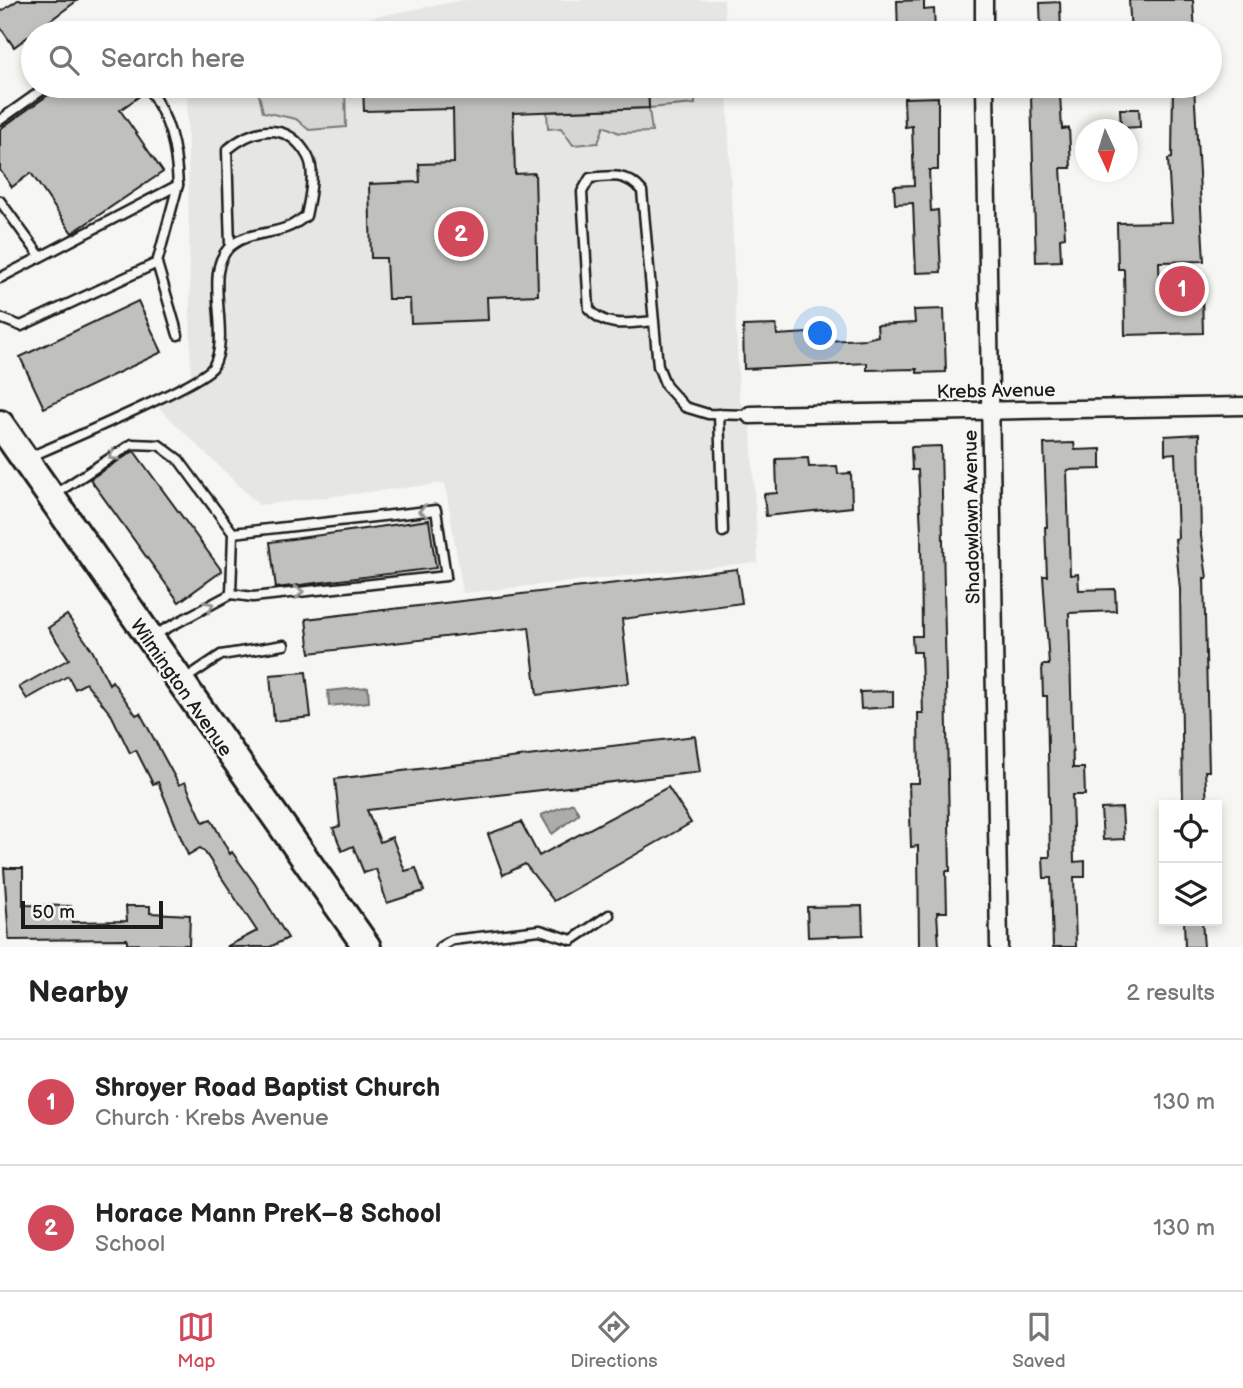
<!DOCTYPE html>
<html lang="en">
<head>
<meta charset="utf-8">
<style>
  body { margin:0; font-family:"Balsamiq Sans",sans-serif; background:#f2f2f2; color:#222 }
  .controls { position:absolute; right:21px; bottom:21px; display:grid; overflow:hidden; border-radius:0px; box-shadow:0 4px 10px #0003 }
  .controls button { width:63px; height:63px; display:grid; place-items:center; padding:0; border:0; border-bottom:2px solid #e0e0e0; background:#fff; color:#222; font:35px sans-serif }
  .compass { position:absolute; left:1075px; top:119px; width:63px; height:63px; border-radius:50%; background:#fff; box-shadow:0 4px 10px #0003; rotate:176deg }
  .scale { position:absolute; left:21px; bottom:18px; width:142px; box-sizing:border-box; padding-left:7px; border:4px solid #1c1c1c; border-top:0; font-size:19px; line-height:24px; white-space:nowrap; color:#1c1c1c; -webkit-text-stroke:5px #f6f6f2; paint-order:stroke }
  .you { position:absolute; left:821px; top:334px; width:24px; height:24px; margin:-18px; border:5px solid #fff; border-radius:50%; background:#1a73e8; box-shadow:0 0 0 10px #1a73e833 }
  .badge { display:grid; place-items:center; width:46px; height:46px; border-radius:50%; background:#d1495b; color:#fff; font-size:23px; font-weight:700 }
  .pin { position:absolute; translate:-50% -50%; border:4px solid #fff; box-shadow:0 2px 7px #0006 }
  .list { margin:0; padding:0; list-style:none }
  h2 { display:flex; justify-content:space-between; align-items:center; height:91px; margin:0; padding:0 28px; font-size:30px }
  h2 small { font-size:23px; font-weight:400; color:#767676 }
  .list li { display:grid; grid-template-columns:46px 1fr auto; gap:21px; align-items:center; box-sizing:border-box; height:126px; padding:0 28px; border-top:2px solid #e0e0e0 }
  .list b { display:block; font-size:26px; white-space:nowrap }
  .list p { margin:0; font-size:23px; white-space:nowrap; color:#767676 }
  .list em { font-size:23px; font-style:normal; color:#767676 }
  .icon { flex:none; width:38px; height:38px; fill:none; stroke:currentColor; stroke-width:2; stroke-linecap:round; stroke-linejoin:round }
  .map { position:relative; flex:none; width:1243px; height:947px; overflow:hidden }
  .search { position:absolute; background:#fff; box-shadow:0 4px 10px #0003; left:21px; right:21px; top:21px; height:77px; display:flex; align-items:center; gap:18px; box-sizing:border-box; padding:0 24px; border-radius:38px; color:#767676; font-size:26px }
  .sheet { height:343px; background:#fff }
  nav { display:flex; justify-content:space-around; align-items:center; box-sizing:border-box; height:98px; border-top:2px solid #e0e0e0; background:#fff; font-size:19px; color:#767676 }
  nav a { display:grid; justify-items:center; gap:4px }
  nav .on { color:#d1495b }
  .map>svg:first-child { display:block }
  .built { fill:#e6e6e2 }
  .green { fill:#d6d6d2; stroke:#797977; stroke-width:2 }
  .water { fill:#acaca9; stroke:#727271; stroke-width:2 }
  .building { fill:#c0c0bd; stroke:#1c1c1c; stroke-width:2 }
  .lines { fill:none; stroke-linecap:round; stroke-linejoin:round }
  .service-casing { stroke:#1c1c1c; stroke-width:13 }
  .minor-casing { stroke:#1c1c1c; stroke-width:21 }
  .primary-casing { stroke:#1c1c1c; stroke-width:32 }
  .service { stroke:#f6f6f2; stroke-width:8 }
  .minor { stroke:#f6f6f2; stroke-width:16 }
  .primary { stroke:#f6f6f2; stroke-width:26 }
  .oneway { stroke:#949492 }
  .labels { text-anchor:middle; stroke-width:5; stroke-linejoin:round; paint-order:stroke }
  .street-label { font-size:19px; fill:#1c1c1c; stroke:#f6f6f2 }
</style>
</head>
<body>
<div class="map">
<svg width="1243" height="947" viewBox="0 0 1243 947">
  <rect width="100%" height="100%" fill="#f6f6f2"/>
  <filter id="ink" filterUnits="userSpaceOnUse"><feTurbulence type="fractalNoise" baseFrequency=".0143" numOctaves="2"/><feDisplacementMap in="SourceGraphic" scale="14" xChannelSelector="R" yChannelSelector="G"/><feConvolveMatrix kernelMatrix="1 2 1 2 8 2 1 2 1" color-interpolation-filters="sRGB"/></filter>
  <g filter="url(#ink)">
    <!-- built -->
    <g class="built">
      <path d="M464,0H724L725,33H287Z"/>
      <path d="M187,86H727L739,400L750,415L758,562L463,593L445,483L259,505L152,401L191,381Z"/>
    </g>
    <!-- green -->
    <g class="green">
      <path d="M257,86H345L346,127L309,130L296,119L263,112Z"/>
      <path d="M648,86H694L695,104L649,108L652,132L619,133L604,126L598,143L573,145L561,128L548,129L547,112L649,108Z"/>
    </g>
    <!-- water -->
    <g class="water">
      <path d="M368,687L369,702L329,706L328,691Z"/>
      <path d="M573,803L579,814L552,834L541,815Z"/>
    </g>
    <!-- building -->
    <g class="building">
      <path d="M18,0H78L14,47L0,27V12Z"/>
      <path d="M924,0V10L934,9L935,33H898L897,1Z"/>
      <path d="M1129,0H1193L1195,33H1131Z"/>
      <path d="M1060,2L1061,33H1041L1040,3Z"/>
      <path d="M61,86H141L144,93L120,110L163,172L72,233L31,173L12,187L0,170V129Z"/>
      <path d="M363,86H648L649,108L513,113L515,174L535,173L538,295L487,297L488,320L411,323L410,299H388L386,258H371L369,184L420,182L419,164L454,163L453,109L364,111Z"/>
      <path d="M1173,86H1194L1204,261L1159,262L1160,295L1202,294L1203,333L1125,335L1124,269H1118L1117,223L1172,222L1168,159L1172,158Z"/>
      <path d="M1060,95L1062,129L1069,128L1071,168H1061L1065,237L1060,238L1061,261L1036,262L1031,96Z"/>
      <path d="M938,97V170H929L931,211L938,210L941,272L916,273L913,203L895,204L894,186L914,185L912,126L905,127L904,98Z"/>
      <path d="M1120,109H1139L1140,127L1121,128Z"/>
      <path d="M138,301L162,352L44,408L20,357Z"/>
      <path d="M944,309L946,372L917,373V369L867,370V363L744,369L743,326L776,325L777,335L824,332L825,341L866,339L878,336L877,325L915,323L914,310Z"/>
      <path d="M1199,434L1201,536L1207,578H1204L1209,771H1205L1207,805H1183L1180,589L1175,539L1178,538L1176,478L1175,453L1165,454V436Z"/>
      <path d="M1074,443L1075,450L1101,449V469L1067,470L1070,575L1078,574L1079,590L1115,589L1116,611L1069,613L1073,768H1084L1085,795H1072L1074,862L1085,861V877H1074L1076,947H1053L1051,878H1044L1043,857H1050L1047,696H1043L1042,665H1049L1043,576H1047L1045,527H1047L1044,444Z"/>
      <path d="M941,446L950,871H946L947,912H937L939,947H919L918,846L911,847L909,783H919L918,713H923L921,652H913L912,636H922L921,531L918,470H912L911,447Z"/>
      <path d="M134,451L222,571L179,602L90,479Z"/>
      <path d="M808,458L809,467L837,466L838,474L851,473L852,507L766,516L764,494L777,493L776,459Z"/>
      <path d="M429,520L436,568L276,588L270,542Z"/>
      <path d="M737,569L742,603L622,619L629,683L537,695L529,627L310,653L306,619Z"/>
      <path d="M67,615L92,650L109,684L112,681L136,715L140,713L179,785L185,782L203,822L211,819L230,854L232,852L255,884L288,938L270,947H226L257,931L204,851L200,848L188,855L158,782L153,784L136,750L130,753L112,716L86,683L75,689L68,676L27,699L19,687L69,659L48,628Z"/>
      <path d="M306,672L311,717L274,721L270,675Z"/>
      <path d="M893,691V707L861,709L860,692Z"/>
      <path d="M695,736L700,772L367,810L380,842L392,837L405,871L416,868L424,891L387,903L376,869L364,873L353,846L342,851L333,828L340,826L335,779Z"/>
      <path d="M668,787L691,823L554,901L525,864L503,875L488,834L521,822L539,856Z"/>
      <path d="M1122,808L1124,839L1103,840L1101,809Z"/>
      <path d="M4,868H23V905L71,906L72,922L127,921L126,906H150V913L190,915L189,945L127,944V939L9,940Z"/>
      <path d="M862,906L863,935L808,937L807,907Z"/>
      <path d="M1184,921H1202L1204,947H1185Z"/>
    </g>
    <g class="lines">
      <!-- service casing -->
      <g class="service-casing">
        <g id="service">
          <path d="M0,120L48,86"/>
          <path d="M0,201L40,256"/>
          <path d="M157,263L178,185"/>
          <path d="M0,278L178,185C176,144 170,120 147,86"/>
          <path d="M0,318L21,326L157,263L178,335"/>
          <path d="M654,321C629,323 606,329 589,309L582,192L590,178C612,175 627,173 642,191L658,366L666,386L685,407L708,414L750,415"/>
          <path d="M719,414L723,532"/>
          <path d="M27,458C55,446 203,383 213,367C233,333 200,270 232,245C249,232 269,235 288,227C294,225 300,220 306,216C309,201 316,172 308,157C288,120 254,127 227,150L230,246"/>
          <path d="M55,494L132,444L159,445L179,460L233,533L231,594L154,635"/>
          <path d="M231,594L253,597L446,576L436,510L233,533"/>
          <path d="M185,679L221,655L284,645"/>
          <path d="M440,947L452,940L540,930L572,940L609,915"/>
        </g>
      </g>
      <!-- minor casing -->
      <g class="minor-casing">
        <g id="minor">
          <path d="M984,0V33"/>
          <path d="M985,86L999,947"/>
          <path d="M750,415L1243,406"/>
        </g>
      </g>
      <!-- primary casing -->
      <g class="primary-casing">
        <path id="primary" d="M0,424L367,947"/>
      </g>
      <!-- service -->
      <use href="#service" class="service"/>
      <!-- minor -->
      <use href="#minor" class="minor"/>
      <!-- primary -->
      <use href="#primary" class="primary"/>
    </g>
    <!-- one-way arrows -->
    <defs><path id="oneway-chevron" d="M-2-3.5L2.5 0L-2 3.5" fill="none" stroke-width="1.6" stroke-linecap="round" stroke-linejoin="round" transform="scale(1.75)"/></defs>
    <g class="oneway">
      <use href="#oneway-chevron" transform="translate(113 456) rotate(147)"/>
      <use href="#oneway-chevron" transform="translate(423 511) rotate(173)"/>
      <use href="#oneway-chevron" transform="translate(299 592) rotate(-6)"/>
      <use href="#oneway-chevron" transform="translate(209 606) rotate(-28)"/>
    </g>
  </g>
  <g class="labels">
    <!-- street labels -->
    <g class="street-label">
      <text transform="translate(996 390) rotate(-1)" y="7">Krebs Avenue</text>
      <text transform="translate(971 517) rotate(-91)" y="7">Shadowlawn Avenue</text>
      <text transform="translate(182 687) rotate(55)" y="7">Wilmington Avenue</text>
    </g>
  </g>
</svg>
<div class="controls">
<button><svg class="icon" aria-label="locate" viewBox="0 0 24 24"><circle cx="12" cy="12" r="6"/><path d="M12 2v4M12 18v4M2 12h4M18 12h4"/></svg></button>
<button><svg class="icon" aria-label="layers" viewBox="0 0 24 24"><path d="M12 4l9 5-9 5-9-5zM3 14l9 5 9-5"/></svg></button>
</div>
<svg class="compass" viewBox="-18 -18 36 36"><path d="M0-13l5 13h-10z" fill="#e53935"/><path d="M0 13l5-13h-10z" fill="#767676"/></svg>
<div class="scale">50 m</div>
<div class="you"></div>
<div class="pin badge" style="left:1182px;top:289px">1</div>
<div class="pin badge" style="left:461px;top:234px">2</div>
<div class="search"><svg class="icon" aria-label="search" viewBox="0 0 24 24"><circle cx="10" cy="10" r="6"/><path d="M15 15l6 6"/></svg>Search here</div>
</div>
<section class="sheet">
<h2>Nearby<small>2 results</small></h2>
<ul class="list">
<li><span class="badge">1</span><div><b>Shroyer Road Baptist Church</b><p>Church · Krebs Avenue</p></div><em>130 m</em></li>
<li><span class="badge">2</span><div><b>Horace Mann PreK–8 School</b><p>School</p></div><em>130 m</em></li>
</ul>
</section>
<nav>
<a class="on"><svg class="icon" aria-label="map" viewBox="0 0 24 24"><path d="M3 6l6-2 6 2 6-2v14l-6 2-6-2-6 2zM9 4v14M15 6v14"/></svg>Map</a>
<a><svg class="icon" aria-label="directions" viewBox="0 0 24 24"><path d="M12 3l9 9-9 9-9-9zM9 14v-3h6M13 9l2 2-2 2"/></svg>Directions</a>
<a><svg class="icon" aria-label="saved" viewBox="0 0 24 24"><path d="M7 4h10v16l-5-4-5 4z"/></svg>Saved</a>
</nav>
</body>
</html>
